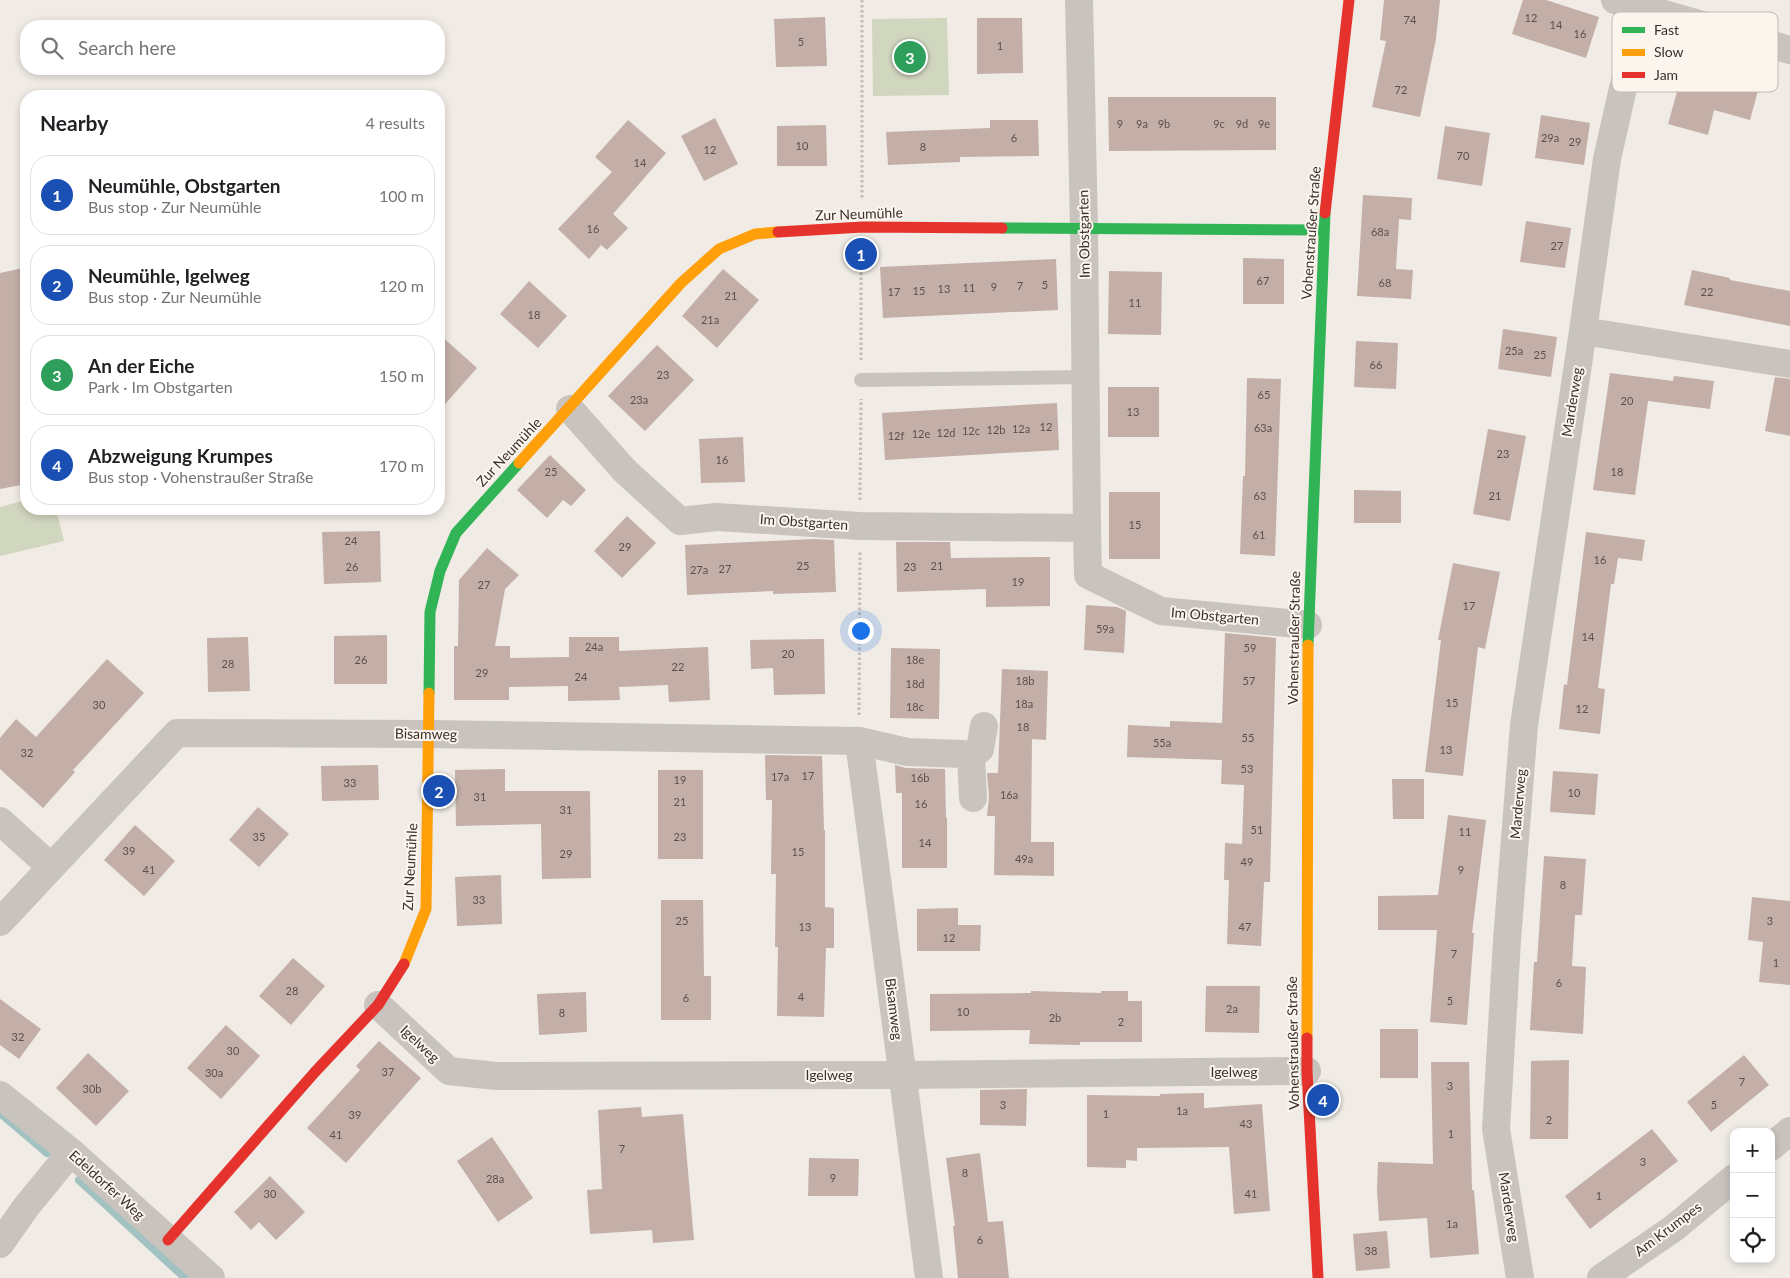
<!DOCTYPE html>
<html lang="en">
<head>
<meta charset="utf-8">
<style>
  body { margin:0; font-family:Lato,sans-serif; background:#f2f2f2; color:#202124 }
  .controls { position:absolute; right:15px; bottom:15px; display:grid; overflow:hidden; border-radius:10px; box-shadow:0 2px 8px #0003 }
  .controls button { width:45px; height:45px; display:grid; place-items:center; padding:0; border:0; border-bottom:1px solid #e0e0e0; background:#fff; color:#202124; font:25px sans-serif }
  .you { position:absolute; left:860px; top:630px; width:18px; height:18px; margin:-12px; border:4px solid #fff; border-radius:50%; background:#1a73e8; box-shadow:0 0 0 8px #1a73e833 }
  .badge { display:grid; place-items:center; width:32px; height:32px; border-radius:50%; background:#7a716c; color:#fff; font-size:16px; font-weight:700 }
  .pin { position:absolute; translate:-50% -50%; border:2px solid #fff; box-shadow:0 1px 5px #0006 }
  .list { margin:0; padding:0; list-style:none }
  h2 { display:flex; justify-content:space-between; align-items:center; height:65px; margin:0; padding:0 20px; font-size:21px }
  h2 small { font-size:16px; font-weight:400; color:#757577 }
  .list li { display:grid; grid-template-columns:32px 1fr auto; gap:15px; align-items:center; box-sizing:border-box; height:80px; margin:0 10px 10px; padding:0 10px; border:1px solid #e0e0e0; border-radius:20px }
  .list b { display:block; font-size:19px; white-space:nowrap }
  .list p { margin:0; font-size:16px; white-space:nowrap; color:#757577 }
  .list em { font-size:16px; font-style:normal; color:#757577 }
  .icon { flex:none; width:28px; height:28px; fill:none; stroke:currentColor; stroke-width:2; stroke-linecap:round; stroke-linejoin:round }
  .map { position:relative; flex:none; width:1790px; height:1278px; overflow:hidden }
  .search { position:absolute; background:#fff; box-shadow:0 2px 8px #0003; left:20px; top:20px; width:425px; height:55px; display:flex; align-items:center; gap:12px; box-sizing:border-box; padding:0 18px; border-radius:20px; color:#757577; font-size:19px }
  .panel { position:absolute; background:#fff; box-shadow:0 2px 8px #0003; left:20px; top:90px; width:425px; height:425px; border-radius:20px }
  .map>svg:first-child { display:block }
  .green { fill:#d1d6bf }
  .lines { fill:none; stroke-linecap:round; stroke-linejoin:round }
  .stream { stroke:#a1c2c1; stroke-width:8 }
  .building { fill:#c3afa7 }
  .path { stroke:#c2bbb6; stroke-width:3; stroke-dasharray:2.5 2.5; stroke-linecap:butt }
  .lane { stroke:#c9c3be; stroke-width:14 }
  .street { stroke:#c9c3be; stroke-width:28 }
  .fast { stroke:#30b455; stroke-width:11 }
  .slow { stroke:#ff9f0a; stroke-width:11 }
  .jam { stroke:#e5322d; stroke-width:11 }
  .labels { text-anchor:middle; stroke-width:4; stroke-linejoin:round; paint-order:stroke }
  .number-label { font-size:11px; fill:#5d504a }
  .street-label { font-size:14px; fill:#3b302b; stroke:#fbf5ee }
  .key { fill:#fbf5ee; stroke:#c1bab4; stroke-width:1 }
  .key-label { font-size:14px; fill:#3b302b }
</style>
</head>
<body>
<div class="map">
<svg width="1790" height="1278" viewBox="0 0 1790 1278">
  <rect width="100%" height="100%" fill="#f0ebe5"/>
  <!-- green -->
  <g class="green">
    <path d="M947,18L949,95L873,96L872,19Z"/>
    <path d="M26,500V509H56L64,541L0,556V507Z"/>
  </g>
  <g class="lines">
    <!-- stream -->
    <g class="stream">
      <path d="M0,1113L47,1153"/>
      <path d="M79,1180L185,1278"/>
    </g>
  </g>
  <!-- building -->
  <g class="building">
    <path d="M1384,0H1440L1436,39L1420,117L1372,107L1386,41L1380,40Z"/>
    <path d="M1523,0H1546L1599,17L1586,58L1512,34Z"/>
    <path d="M825,17L827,66L776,67L774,19Z"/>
    <path d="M977,18H1022L1023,73L977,74Z"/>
    <path d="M1687,56L1762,76L1750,120L1714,110L1708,135L1668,124Z"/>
    <path d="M1108,97H1276V150L1109,151Z"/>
    <path d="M1541,115L1590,123L1584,165L1535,158Z"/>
    <path d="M715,118L738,164L704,181L681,136Z"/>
    <path d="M628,120L666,153L613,214L628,228L607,250L601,245L589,259L558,229L612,172L595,157Z"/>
    <path d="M990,120H1038L1039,156L960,157V162L888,165L886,132L990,128Z"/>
    <path d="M826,125L827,166H777V126Z"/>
    <path d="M1445,126L1490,133L1482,186L1437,179Z"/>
    <path d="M1363,195L1412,198L1411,220L1399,219L1396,269L1413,270L1411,299L1357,296Z"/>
    <path d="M1526,221L1571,228L1565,268L1520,262Z"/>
    <path d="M1243,258L1284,259V304H1243Z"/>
    <path d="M1056,259L1058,310L883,318L880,267Z"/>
    <path d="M23,268L26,284V484L0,489V273Z"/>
    <path d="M723,269L759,300L717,348L682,316Z"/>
    <path d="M1692,270L1730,278V280L1790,291V326L1684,305Z"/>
    <path d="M1109,271L1162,272L1161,335L1108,334Z"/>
    <path d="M529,281L567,316L538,348L500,314Z"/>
    <path d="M1503,329L1557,337L1551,377L1498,369Z"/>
    <path d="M439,334L477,368L439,411Z"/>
    <path d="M1356,341L1398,343L1396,389L1354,387Z"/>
    <path d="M657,345L694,380L645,431L608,396Z"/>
    <path d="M1610,373L1673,381L1674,376L1714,381L1710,409L1648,401L1635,495L1593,490Z"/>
    <path d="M1775,377L1790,379V436L1765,431Z"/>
    <path d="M1247,378L1281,379L1275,556L1240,554L1243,476H1245Z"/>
    <rect x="1108" y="387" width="51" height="50"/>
    <path d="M1057,403L1059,450L885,460L882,413Z"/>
    <path d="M1488,429L1526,436L1510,521L1473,514Z"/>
    <path d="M743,437L745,482L701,483L699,439Z"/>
    <path d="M550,455L586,490L571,506L563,500L547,518L517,490Z"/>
    <path d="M1354,490L1401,491V523H1354Z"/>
    <rect x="1109" y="492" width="51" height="67"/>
    <path d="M627,516L656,543L622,578L594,551Z"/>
    <path d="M380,531L381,582L324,584L322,532Z"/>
    <path d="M1586,532L1645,540L1642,561L1618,558L1614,584H1611L1598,688L1605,689L1600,734L1559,729L1564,684L1567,685Z"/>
    <path d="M813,539L834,540L836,592L773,594V591L687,595L685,545Z"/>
    <path d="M896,542H950L951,558L1050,557V606L986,607V589L897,592Z"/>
    <path d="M487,548L519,575L505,589L495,646H510V658L569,657V637H619V651L708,647L710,700L669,702L668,685L619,687L620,700L568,701V686L509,687V700H454V646H458L459,580Z"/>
    <path d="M1453,563L1500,572L1485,649L1478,647L1463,776L1425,772L1441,640H1438Z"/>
    <path d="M1086,605L1117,607L1126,611L1124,653L1084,650Z"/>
    <path d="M1225,633L1276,638L1270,882H1264L1261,946L1227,944L1229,880H1224L1225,843L1242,844L1244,785L1221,784L1222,760L1127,757L1128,725L1170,727V721L1222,723Z"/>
    <path d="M387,635V684H334V636Z"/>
    <path d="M248,637L250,691L208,692L207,638Z"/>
    <path d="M824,639L825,694L774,695L773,668L751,669L750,640Z"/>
    <path d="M891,648L940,649L939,719L890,718Z"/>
    <path d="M107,659L144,693L73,770L75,772L43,808L0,769V738L16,719L36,737Z"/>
    <path d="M1002,669L1048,671L1046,740L1032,739L1031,842H1054V876L994,875L995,816H987L989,797L987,773H998Z"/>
    <path d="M765,755L822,756L824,830H825V907L834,908V948H826L824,1017L777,1016L778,947H775L776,874H771L772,800H766Z"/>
    <path d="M378,765L379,800L322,801L321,766Z"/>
    <path d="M895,765L906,768L945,769L946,818H947V868H902V793H896Z"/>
    <path d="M505,769V791H590L591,878L542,879L541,824L456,826L455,770Z"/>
    <rect x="658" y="770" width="45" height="89"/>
    <path d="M1553,771L1598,774L1595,815L1550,812Z"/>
    <path d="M1392,779H1424V819H1393Z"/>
    <path d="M258,807L289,834L259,867L229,840Z"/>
    <path d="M1448,815L1486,820L1472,933H1474L1467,1025L1430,1022L1437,930H1378V896L1438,895Z"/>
    <path d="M135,825L175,861L144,896L104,860Z"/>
    <path d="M1544,856L1586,859L1582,915H1575L1572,966L1586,967L1583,1034L1530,1030L1534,962H1537Z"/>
    <path d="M501,875L502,924L457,926L455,877Z"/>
    <path d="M1752,897L1790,901V985L1759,982L1763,942L1748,940Z"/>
    <path d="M661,900H703L704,976H711V1020H661Z"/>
    <path d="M958,908V925H981L980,951H917V909Z"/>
    <path d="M293,958L325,986L291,1025L259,996Z"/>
    <path d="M1206,986H1260L1259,1033L1205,1032Z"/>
    <path d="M1031,991L1101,993V991H1128V1001H1142V1042H1080V1045L1029,1044L1030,1030L930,1031V994L1031,993Z"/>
    <path d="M586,992L587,1032L539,1035L537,994Z"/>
    <path d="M0,999L41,1029L19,1059L0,1045Z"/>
    <path d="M226,1025L260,1056L221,1099L187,1068Z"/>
    <rect x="1380" y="1029" width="38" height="49"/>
    <path d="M379,1041L421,1078L346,1163L307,1128L360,1070L356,1066Z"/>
    <path d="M88,1053L129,1091L96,1126L56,1088Z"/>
    <path d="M1744,1055L1769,1085L1711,1132L1687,1102Z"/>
    <path d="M1569,1060L1568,1139H1530L1531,1061Z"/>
    <path d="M1431,1062H1469L1472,1190H1474L1479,1254L1430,1258L1427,1218L1379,1221L1377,1190L1378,1162L1433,1164Z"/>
    <path d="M1027,1089L1026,1126L980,1125V1090Z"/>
    <path d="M1204,1093V1108L1262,1104L1270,1211L1234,1214L1229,1147L1137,1148V1161L1126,1160V1168L1087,1167V1095L1160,1096V1094Z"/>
    <path d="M641,1107L642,1117L683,1114L694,1240L653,1243L652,1230L590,1234L587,1190L602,1189L598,1110Z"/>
    <path d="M1652,1129L1678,1161L1590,1229L1565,1196Z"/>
    <path d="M492,1137L533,1198L498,1222L457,1161Z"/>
    <path d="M980,1153L988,1222L1003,1221L1009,1278H958L953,1226H955L946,1158Z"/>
    <path d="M809,1158L859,1159L858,1196H808Z"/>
    <path d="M270,1176L305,1212L276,1240L259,1222L251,1230L234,1212Z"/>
    <path d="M1387,1231L1390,1268L1356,1271L1353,1234Z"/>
  </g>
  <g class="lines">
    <!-- path -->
    <g class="path">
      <path d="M862,0V200"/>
      <path d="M861,360V254"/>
      <path d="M860,500L861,399"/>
      <path d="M859,715L860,551"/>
    </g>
    <!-- lane -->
    <path class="lane" d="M861,380L1085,377"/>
    <!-- street -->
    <g class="street">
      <path d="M1615,0L1790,50"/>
      <path d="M1583,331L1790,364"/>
      <path d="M570,409L625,471L680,521L717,517L860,526L1087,528L1084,227L1079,0"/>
      <path d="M1087,528L1088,575L1161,611L1308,625"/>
      <path d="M859,741L929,1278"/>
      <path d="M971,756L980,749L984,726"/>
      <path d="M0,821L51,867"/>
      <path d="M0,922L177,733L429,734L859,741L907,752L963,754L971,756L973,798"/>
      <path d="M378,1005L449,1071L496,1076L902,1075L1307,1071"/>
      <path d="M0,1095L71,1152L211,1278"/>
      <path d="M1771,1147L1790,1131"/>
      <path d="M0,1244L26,1207L71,1152"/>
      <path d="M1520,1278L1496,1129L1507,940L1524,725L1583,331L1607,159L1623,88L1650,0"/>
      <path d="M1601,1278L1674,1228L1734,1178"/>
    </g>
    <!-- fast -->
    <g class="fast">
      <path d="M1002,228L1323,230"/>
      <path d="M1308,645L1325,213"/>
      <path d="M429,693L430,612L440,571L456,533L519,463"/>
    </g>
    <!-- slow -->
    <g class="slow">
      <path d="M519,463L681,283L719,249L755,234L778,232"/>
      <path d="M404,964L426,909L429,693"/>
      <path d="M1307,1038L1308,645"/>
    </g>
    <!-- jam -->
    <g class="jam">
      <path d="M1325,213L1349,0"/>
      <path d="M778,232L863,227L1002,228"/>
      <path d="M1307,1038V1071L1318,1278"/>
      <path d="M168,1240L315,1072L378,1005L404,964"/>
    </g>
  </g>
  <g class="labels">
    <!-- number labels -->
    <g class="number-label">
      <text x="1531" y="22">12</text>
      <text x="1410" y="24">74</text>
      <text x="1556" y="29">14</text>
      <text x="1580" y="38">16</text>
      <text x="801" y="46">5</text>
      <text x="1000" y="50">1</text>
      <text x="1401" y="94">72</text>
      <text x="1120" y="128">9</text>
      <text x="1142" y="128">9a</text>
      <text x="1164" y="128">9b</text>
      <text x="1219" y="128">9c</text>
      <text x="1242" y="128">9d</text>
      <text x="1264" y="128">9e</text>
      <text x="1014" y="142">6</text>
      <text x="1550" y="142">29a</text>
      <text x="1575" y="146">29</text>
      <text x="802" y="150">10</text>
      <text x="923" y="151">8</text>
      <text x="710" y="154">12</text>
      <text x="1463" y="160">70</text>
      <text x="640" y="167">14</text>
      <text x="593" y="233">16</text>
      <text x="1380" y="236">68a</text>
      <text x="1557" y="250">27</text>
      <text x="1263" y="285">67</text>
      <text x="1385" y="287">68</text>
      <text x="1045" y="289">5</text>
      <text x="1020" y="290">7</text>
      <text x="994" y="291">9</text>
      <text x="969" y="292">11</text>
      <text x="944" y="293">13</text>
      <text x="919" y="295">15</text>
      <text x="894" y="296">17</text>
      <text x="1707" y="296">22</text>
      <text x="731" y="300">21</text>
      <text x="1135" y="307">11</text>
      <text x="534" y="319">18</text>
      <text x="710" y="324">21a</text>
      <text x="1514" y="355">25a</text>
      <text x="1540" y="359">25</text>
      <text x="1376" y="369">66</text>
      <text x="663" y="379">23</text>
      <text x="1264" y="399">65</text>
      <text x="639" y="404">23a</text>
      <text x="1627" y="405">20</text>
      <text x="1133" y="416">13</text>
      <text x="1046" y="431">12</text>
      <text x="1263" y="432">63a</text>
      <text x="1021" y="433">12a</text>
      <text x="996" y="434">12b</text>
      <text x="971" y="435">12c</text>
      <text x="946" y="437">12d</text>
      <text x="921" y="438">12e</text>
      <text x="896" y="440">12f</text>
      <text x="1503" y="458">23</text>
      <text x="722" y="464">16</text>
      <text x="551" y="476">25</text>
      <text x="1617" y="476">18</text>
      <text x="1260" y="500">63</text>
      <text x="1495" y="500">21</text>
      <text x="1135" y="529">15</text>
      <text x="1259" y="539">61</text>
      <text x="351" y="545">24</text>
      <text x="625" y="551">29</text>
      <text x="1600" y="564">16</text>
      <text x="803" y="570">25</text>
      <text x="937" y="570">21</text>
      <text x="352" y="571">26</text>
      <text x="910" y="571">23</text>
      <text x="725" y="573">27</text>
      <text x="699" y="574">27a</text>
      <text x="1018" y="586">19</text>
      <text x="484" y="589">27</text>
      <text x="1469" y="610">17</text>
      <text x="1105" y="633">59a</text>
      <text x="1588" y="641">14</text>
      <text x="594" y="651">24a</text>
      <text x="1250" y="652">59</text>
      <text x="788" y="658">20</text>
      <text x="361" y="664">26</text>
      <text x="915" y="664">18e</text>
      <text x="228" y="668">28</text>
      <text x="678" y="671">22</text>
      <text x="482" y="677">29</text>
      <text x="581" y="681">24</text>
      <text x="1025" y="685">18b</text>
      <text x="1249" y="685">57</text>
      <text x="915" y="688">18d</text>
      <text x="1452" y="707">15</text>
      <text x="1024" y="708">18a</text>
      <text x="99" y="709">30</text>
      <text x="915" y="711">18c</text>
      <text x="1582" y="713">12</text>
      <text x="1023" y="731">18</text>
      <text x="1248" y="742">55</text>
      <text x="1162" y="747">55a</text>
      <text x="1446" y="754">13</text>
      <text x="27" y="757">32</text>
      <text x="1247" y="773">53</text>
      <text x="808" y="780">17</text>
      <text x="780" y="781">17a</text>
      <text x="920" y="782">16b</text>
      <text x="680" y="784">19</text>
      <text x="350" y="787">33</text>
      <text x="1574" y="797">10</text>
      <text x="1009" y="799">16a</text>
      <text x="480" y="801">31</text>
      <text x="680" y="806">21</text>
      <text x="921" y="808">16</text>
      <text x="566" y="814">31</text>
      <text x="1257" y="834">51</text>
      <text x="1465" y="836">11</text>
      <text x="259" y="841">35</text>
      <text x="680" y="841">23</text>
      <text x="925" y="847">14</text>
      <text x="129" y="855">39</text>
      <text x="798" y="856">15</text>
      <text x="566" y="858">29</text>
      <text x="1024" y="863">49a</text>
      <text x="1247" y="866">49</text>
      <text x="149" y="874">41</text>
      <text x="1461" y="874">9</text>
      <text x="1563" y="889">8</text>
      <text x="479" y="904">33</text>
      <text x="682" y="925">25</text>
      <text x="1770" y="925">3</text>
      <text x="805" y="931">13</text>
      <text x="1245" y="931">47</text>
      <text x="949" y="942">12</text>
      <text x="1454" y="958">7</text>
      <text x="1776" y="967">1</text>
      <text x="1559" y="987">6</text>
      <text x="292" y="995">28</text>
      <text x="801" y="1001">4</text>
      <text x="686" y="1002">6</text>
      <text x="1450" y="1005">5</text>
      <text x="1232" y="1013">2a</text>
      <text x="963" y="1016">10</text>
      <text x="562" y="1017">8</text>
      <text x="1055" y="1022">2b</text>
      <text x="1121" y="1026">2</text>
      <text x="18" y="1041">32</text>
      <text x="233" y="1055">30</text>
      <text x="388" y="1076">37</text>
      <text x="214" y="1077">30a</text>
      <text x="1742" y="1086">7</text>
      <text x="1450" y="1090">3</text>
      <text x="92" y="1093">30b</text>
      <text x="1003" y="1109">3</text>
      <text x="1714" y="1109">5</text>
      <text x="1182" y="1115">1a</text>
      <text x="1106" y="1118">1</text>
      <text x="355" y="1119">39</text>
      <text x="1549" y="1124">2</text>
      <text x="1246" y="1128">43</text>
      <text x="1451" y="1138">1</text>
      <text x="336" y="1139">41</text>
      <text x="622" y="1153">7</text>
      <text x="1643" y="1166">3</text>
      <text x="965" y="1177">8</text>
      <text x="833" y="1182">9</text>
      <text x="495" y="1183">28a</text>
      <text x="270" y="1198">30</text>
      <text x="1251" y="1198">41</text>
      <text x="1599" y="1200">1</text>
      <text x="1452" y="1228">1a</text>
      <text x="980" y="1244">6</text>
      <text x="1371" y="1255">38</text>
    </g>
    <!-- street labels -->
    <g class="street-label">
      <text transform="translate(859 214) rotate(-2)" y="5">Zur Neumühle</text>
      <text transform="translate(1311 233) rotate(-86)" y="5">Vohenstraußer Straße</text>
      <text transform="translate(1084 234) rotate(-91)" y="5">Im Obstgarten</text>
      <text transform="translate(1572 402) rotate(-81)" y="5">Marderweg</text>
      <text transform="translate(509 452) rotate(-47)" y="5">Zur Neumühle</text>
      <text transform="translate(804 522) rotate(4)" y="5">Im Obstgarten</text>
      <text transform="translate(1215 616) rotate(5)" y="5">Im Obstgarten</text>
      <text transform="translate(1294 638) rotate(-89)" y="5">Vohenstraußer Straße</text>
      <text transform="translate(426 734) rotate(1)" y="5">Bisamweg</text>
      <text transform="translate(1518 804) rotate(-85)" y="5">Marderweg</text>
      <text transform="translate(410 867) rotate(-87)" y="5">Zur Neumühle</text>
      <text transform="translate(894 1009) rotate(83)" y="5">Bisamweg</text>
      <text transform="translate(1293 1043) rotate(-91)" y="5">Vohenstraußer Straße</text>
      <text transform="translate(420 1044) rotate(43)" y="5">Igelweg</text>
      <text x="1234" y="1077">Igelweg</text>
      <text x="829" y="1080">Igelweg</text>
      <text transform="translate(107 1185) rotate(42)" y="5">Edeldorfer Weg</text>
      <text transform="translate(1509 1207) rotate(81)" y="5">Marderweg</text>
      <text transform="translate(1668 1229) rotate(-37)" y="5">Am Krumpes</text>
    </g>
  </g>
  <!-- legend -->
  <rect x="1612" y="12" width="166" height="80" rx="8" class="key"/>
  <rect x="1622" y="27" width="23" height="6" fill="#30b455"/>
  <rect x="1622" y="49" width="23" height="7" fill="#ff9f0a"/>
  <rect x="1622" y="72" width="23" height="6" fill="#e5322d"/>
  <g class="key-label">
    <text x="1654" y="35">Fast</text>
    <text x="1654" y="57">Slow</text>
    <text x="1654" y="80">Jam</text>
  </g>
</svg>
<div class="controls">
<button>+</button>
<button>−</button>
<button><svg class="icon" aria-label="locate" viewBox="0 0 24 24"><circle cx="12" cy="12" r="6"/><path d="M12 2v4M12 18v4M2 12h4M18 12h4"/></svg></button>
</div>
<div class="you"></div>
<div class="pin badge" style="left:861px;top:254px;background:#1a4fb4">1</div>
<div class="pin badge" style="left:439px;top:791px;background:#1a4fb4">2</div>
<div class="pin badge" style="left:910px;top:57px;background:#2e9e5b">3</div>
<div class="pin badge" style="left:1323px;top:1100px;background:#1a4fb4">4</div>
<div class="search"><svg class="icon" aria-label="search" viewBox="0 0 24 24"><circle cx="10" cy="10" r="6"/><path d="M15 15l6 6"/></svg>Search here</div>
<section class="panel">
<h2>Nearby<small>4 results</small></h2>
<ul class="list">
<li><span class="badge" style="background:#1a4fb4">1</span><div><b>Neumühle, Obstgarten</b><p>Bus stop · Zur Neumühle</p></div><em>100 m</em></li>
<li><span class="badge" style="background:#1a4fb4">2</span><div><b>Neumühle, Igelweg</b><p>Bus stop · Zur Neumühle</p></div><em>120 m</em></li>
<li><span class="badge" style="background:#2e9e5b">3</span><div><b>An der Eiche</b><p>Park · Im Obstgarten</p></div><em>150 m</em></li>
<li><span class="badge" style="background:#1a4fb4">4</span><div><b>Abzweigung Krumpes</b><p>Bus stop · Vohenstraußer Straße</p></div><em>170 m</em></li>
</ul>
</section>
</div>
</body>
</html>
